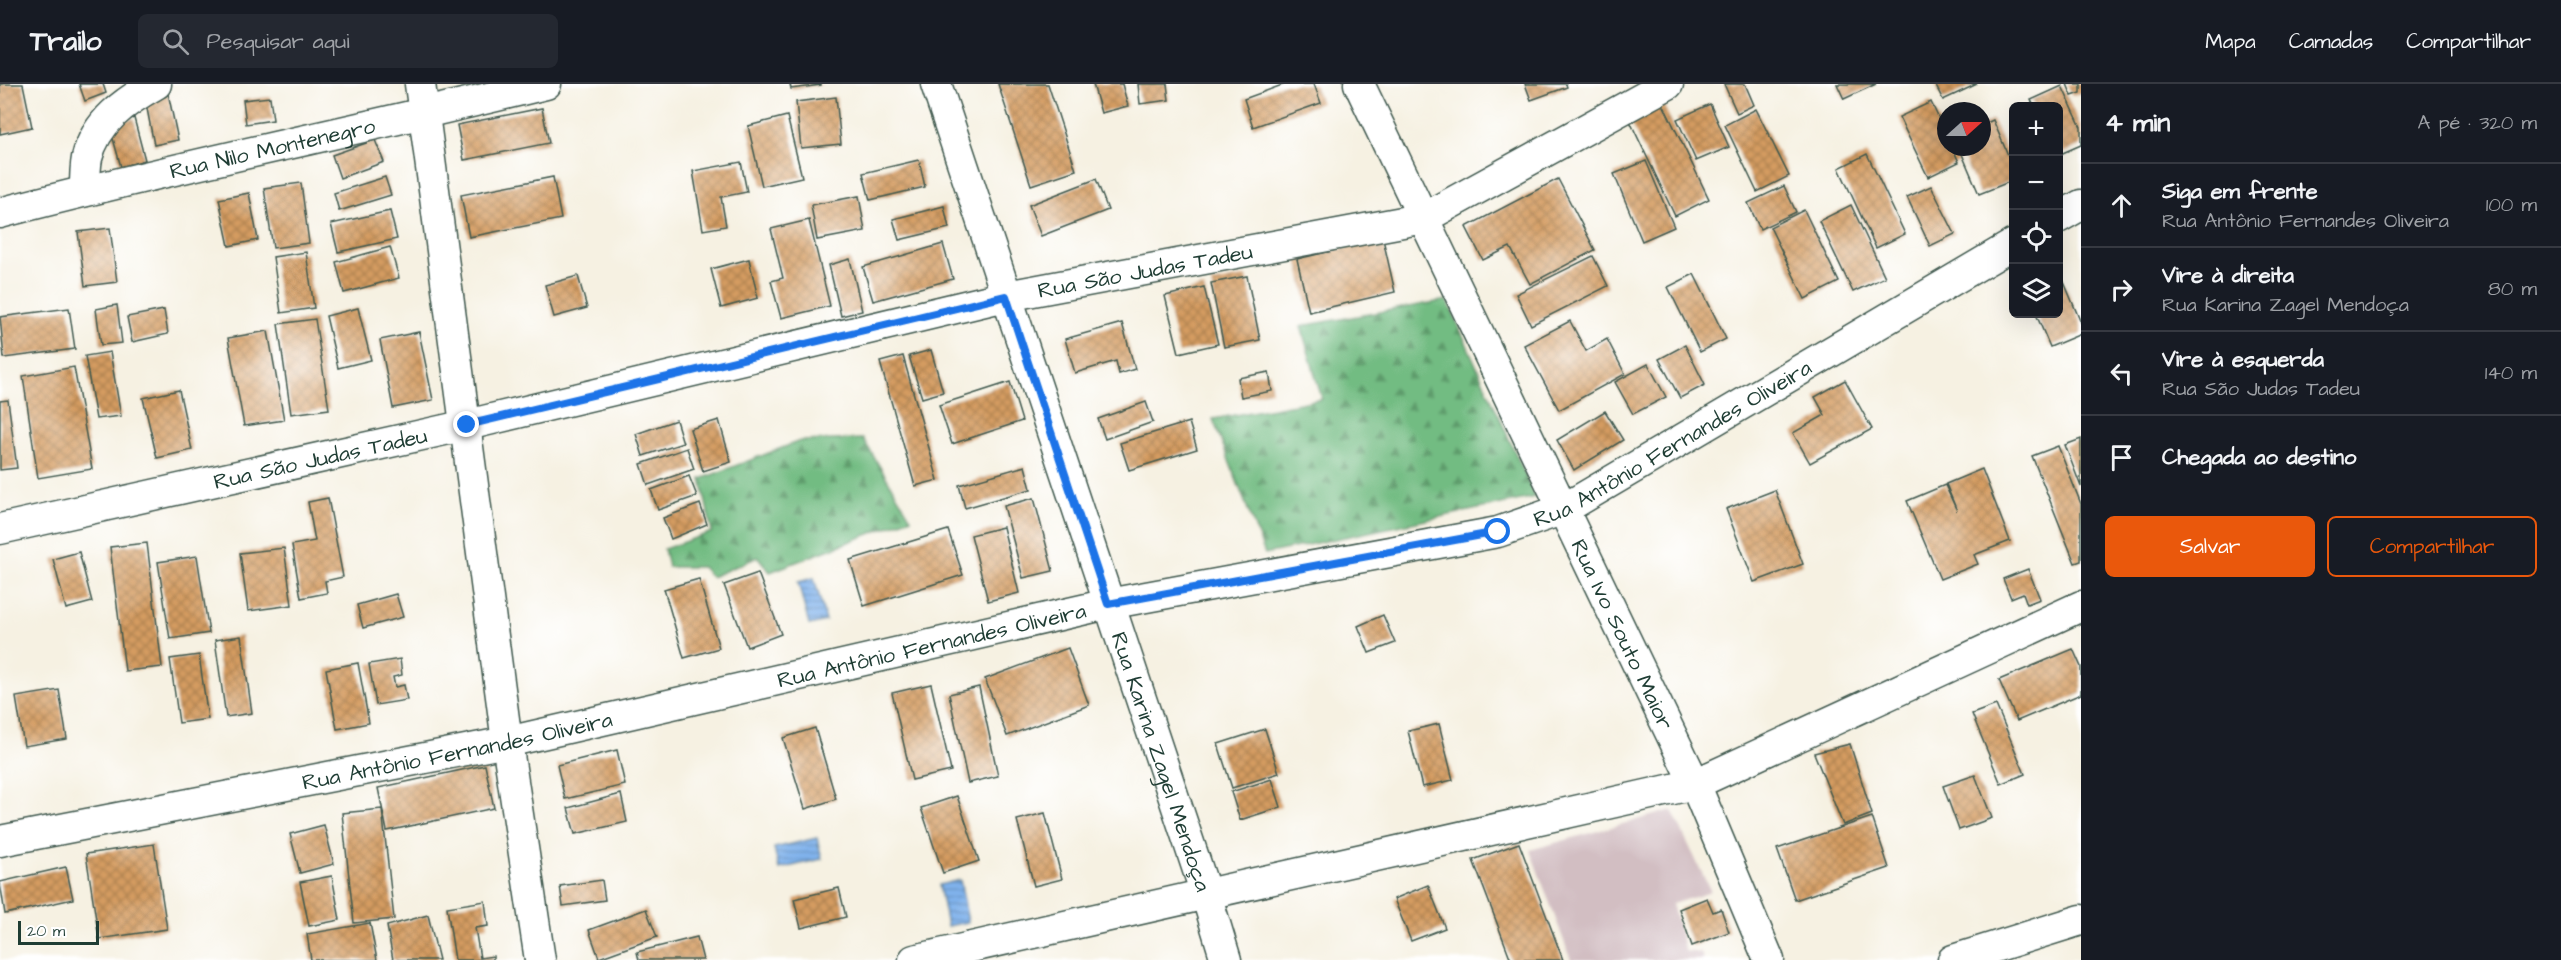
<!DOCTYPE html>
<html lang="pt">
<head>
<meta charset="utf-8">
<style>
  body { margin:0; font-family:"Architects Daughter",sans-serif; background:#242831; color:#f1f3f6 }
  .controls { position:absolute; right:18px; top:18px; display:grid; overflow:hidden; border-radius:9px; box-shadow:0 6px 24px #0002 }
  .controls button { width:54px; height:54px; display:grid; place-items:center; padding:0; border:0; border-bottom:2px solid #363941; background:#171b24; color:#f1f3f6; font:30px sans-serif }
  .compass { position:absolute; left:1937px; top:18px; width:54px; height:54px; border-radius:50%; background:#171b24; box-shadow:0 6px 24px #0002; rotate:69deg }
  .scale { position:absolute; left:18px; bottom:15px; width:81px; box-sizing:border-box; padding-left:6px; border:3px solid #1f3d34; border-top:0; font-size:16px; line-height:21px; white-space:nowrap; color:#1f3d34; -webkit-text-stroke:4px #fff; paint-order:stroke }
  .stop { position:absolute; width:18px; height:18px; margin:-14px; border:4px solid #1a73e8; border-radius:50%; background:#fff }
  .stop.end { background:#1a73e8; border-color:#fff; box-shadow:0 2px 6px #0008 }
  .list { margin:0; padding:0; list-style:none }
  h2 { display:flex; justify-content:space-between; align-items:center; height:78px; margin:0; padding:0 24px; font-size:26px }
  h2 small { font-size:20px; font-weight:400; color:#9ea1a6 }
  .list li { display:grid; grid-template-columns:39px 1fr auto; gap:18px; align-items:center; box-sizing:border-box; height:84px; padding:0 24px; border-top:2px solid #363941 }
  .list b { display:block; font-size:22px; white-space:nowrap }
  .list p { margin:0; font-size:20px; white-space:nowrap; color:#9ea1a6 }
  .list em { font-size:20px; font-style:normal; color:#9ea1a6 }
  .actions { display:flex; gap:12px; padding:18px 24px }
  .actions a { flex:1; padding:14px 0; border:2px solid #ea580c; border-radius:9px; text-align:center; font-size:21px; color:#ea580c }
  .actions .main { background:#ea580c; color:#fff }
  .icon { flex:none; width:33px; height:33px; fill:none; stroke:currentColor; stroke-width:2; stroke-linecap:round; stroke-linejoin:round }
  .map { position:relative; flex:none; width:2081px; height:876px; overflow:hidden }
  header { display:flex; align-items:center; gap:36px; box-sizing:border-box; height:84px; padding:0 30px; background:#171b24; border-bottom:2px solid #363941 }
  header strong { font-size:28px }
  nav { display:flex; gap:33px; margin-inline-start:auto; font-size:21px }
  .search { width:420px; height:54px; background:#242831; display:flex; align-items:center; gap:15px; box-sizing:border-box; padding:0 21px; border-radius:9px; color:#9ea1a6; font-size:22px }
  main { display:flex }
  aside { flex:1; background:#171b24 }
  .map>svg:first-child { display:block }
  .industrial { fill:#d2bec2 }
  .forest { fill:url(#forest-firs); stroke:#487c5b; stroke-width:1.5 }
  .water { fill:url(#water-rules); stroke:#507890; stroke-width:1.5 }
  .building { fill:url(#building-cross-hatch) }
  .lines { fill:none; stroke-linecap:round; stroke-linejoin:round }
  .street-casing { stroke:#3f584e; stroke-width:33 }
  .street { stroke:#fff; stroke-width:30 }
  .route { stroke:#1a73e8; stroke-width:8 }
  .labels { text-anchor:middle; stroke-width:6; stroke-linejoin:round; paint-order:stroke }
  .street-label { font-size:22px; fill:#1f3d34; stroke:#fff }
</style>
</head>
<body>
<header>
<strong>Trailo</strong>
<div class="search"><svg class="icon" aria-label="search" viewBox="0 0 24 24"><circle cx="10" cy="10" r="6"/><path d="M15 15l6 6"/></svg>Pesquisar aqui</div>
<nav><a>Mapa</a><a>Camadas</a><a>Compartilhar</a></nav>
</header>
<main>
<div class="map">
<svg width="2081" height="876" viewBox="0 0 2081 876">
  <defs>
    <pattern id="forest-firs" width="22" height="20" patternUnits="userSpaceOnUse" patternTransform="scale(1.5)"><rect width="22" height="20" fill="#72bc82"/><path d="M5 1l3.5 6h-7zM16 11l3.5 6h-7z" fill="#5d9a6b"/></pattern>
    <pattern id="water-rules" width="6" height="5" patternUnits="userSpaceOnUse" patternTransform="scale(1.5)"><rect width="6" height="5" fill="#80b2ec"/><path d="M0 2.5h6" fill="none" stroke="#6892c0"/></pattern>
    <pattern id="building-cross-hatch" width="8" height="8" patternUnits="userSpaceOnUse" patternTransform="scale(1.5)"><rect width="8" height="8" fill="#d49b60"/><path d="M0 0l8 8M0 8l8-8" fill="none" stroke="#ab8050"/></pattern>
  </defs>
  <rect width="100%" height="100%" fill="#fff"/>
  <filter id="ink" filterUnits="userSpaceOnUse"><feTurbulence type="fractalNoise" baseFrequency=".0167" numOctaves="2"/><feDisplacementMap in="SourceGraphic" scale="12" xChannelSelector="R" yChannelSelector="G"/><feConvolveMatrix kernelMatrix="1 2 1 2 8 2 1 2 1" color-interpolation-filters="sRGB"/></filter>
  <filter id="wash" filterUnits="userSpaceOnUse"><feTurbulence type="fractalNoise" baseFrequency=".008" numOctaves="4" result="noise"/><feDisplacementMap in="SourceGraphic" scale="24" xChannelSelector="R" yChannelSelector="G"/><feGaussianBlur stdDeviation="1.35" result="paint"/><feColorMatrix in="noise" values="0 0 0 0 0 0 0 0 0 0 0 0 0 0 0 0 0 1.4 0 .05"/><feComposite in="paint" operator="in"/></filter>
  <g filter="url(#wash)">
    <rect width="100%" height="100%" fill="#f6f1e2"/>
    <!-- industrial -->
    <path class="industrial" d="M1672,726L1711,808L1672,820L1685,867L1701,869L1704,876H1571L1530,766Z"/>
    <!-- forest -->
    <g class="forest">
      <path d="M1447,216L1535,413L1265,470L1213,335L1322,315L1301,242Z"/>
      <path d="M863,355L911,434L770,488L758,473L711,493L702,483H668L664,465L712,448L701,395L800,357Z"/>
    </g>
    <!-- water -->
    <g class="water">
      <path d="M814,494L826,537L809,541L798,498Z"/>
      <path d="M817,754L822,775L779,785L774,764Z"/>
      <path d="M960,796L968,838L947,842L939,801Z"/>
    </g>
    <g id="blocks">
      <!-- building -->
      <g class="building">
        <path d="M0,0H23L32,43L0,50Z"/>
        <path d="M79,0H103L106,9L85,17Z"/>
        <path d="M790,0H821V1L791,5Z"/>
        <path d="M998,0H1048L1076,86L1031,101Z"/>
        <path d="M1093,0H1122L1128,22L1101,29Z"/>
        <path d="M1138,0H1167L1169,16L1140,20Z"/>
        <path d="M1285,0H1314L1321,19L1253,43L1244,15Z"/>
        <path d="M1525,0H1566L1567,3L1531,16Z"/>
        <path d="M1724,0H1745L1754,21L1737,29Z"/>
        <path d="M1837,0H1876L1844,15Z"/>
        <path d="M1935,0H1977L1943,16Z"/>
        <path d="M2067,0H2081V9L2072,12Z"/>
        <path d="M2062,2L2081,43V61L2058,71V22H2034L2031,16Z"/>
        <path d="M168,9L178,56L154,61L145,14Z"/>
        <path d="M270,13L273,36L246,40L243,16Z"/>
        <path d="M836,13L841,60L801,64L796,18Z"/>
        <path d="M1662,18L1709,115L1675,132L1629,35Z"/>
        <path d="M1931,18L1946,50V63H1952L1959,78L1928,93L1899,33Z"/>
        <path d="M1710,20L1729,63L1696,77L1677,35Z"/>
        <path d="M542,24L549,59L464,76L457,41Z"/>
        <path d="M1756,25L1789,92L1757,108L1725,41Z"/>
        <path d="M787,32L802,93L762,102L748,42Z"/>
        <path d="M134,34L145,76L121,83L109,40Z"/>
        <path d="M1993,36L2014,85V96L1979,110L1959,63H1982V41Z"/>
        <path d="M375,56L384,78L340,94L332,71Z"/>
        <path d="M1867,70L1905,150L1876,164L1839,84Z"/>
        <path d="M919,76L925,103L870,116L863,89Z"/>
        <path d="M1646,77L1674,143L1642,157L1614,90Z"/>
        <path d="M741,78L747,108L721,113L726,142L703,146L693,87Z"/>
        <path d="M385,93L391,111L339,127L334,109Z"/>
        <path d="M553,93L561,135L469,153L461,111Z"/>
        <path d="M1096,95L1108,126L1041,152L1029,121Z"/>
        <path d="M1558,95L1595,166L1530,200L1510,163L1483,176L1466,143Z"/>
        <path d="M301,99L309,159L273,164L264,104Z"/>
        <path d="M1784,102L1796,128L1760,145L1748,119Z"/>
        <path d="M1931,102L1955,150L1930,162L1907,113Z"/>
        <path d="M249,109L258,156L229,162L219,115Z"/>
        <path d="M859,112L865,147L817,156L811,121Z"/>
        <path d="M1851,121L1885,193L1853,208L1819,137Z"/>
        <path d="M944,122L949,144L899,156L893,135Z"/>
        <path d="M1804,126L1839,198L1805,215L1770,143Z"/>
        <path d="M390,127L397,155L338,168L331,140Z"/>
        <path d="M809,136L830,222L781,234L771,197L783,194L771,145Z"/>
        <path d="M110,144L117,198L85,202L78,148Z"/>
        <path d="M1383,155L1395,208L1309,228L1297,175Z"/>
        <path d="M943,160L953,195L873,217L863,183Z"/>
        <path d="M390,163L399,194L344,209L336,178Z"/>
        <path d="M306,168L314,224L281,229L273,173Z"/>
        <path d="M1593,172L1608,202L1531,241L1516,210Z"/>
        <path d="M749,175L758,214L721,224L711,185Z"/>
        <path d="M850,175L862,227L841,232L829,181Z"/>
        <path d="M2059,186L2081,239V250L2050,263L2036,230H2058Z"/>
        <path d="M1694,190L1726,255L1700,268L1668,203Z"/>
        <path d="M578,192L587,224L554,233L545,201Z"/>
        <path d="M1247,192L1260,256L1224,263L1211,199Z"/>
        <path d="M1204,203L1218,260L1179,269L1165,212Z"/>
        <path d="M117,221L122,259L101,261L96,225Z"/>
        <path d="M69,224L75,265L4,274L0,233Z"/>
        <path d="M358,224L371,276L338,284L326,232Z"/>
        <path d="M164,226L168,250L132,258L127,233Z"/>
        <path d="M315,235L329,325L291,330L278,240Z"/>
        <path d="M1570,237L1586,267L1607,255L1625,290L1559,326L1524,261Z"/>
        <path d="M1122,239L1135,285L1119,290L1116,277L1075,289L1065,255Z"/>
        <path d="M268,247L284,336L244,342L228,254Z"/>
        <path d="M419,248L433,316L393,324L380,256Z"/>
        <path d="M1685,261L1705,301L1680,314L1659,275Z"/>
        <path d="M931,266L943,308L922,314L909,272Z"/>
        <path d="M110,268L121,332L96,335L85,272Z"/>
        <path d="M903,272L938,396L915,402L880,278Z"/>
        <path d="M1648,280L1666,313L1633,330L1615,298Z"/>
        <path d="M74,283L92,385L38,394L23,292Z"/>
        <path d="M1269,288L1272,307L1241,313L1238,294Z"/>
        <path d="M1845,296L1872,345L1810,379L1793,349L1825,331L1815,313Z"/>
        <path d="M1010,298L1022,337L952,360L939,321Z"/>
        <path d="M179,306L192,366L157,374L143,314Z"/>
        <path d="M8,316L17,384L0,386V317Z"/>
        <path d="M1146,318L1153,338L1105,355L1098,335Z"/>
        <path d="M1605,327L1623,356L1574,386L1557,356Z"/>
        <path d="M676,336L683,359L643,372L636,350Z"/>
        <path d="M719,336L731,378L703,387L690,345Z"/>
        <path d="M1189,338L1197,365L1129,386L1120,359Z"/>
        <path d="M2081,355V403L2065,361Z"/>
        <path d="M2058,362L2081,420V477L2075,479L2032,372Z"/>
        <path d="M687,364L694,385L648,401L641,380Z"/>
        <path d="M1025,382L1031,405L965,424L959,401Z"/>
        <path d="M1982,385L2010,457L1974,471L1978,480L1940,495L1907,417L1945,401L1957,427L1946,400Z"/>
        <path d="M689,392L697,412L658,426L651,406Z"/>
        <path d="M1775,406L1803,480L1754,498L1726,425Z"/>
        <path d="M328,414L343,493L325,497L327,509L301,514L292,461L315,457L308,418Z"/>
        <path d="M1034,414L1053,487L1023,494L1004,422Z"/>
        <path d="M700,420L707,440L671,455L663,434Z"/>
        <path d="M1003,443L1019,509L988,517L971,451Z"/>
        <path d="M948,446L963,491L864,522L850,476Z"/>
        <path d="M147,459L162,583L125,587L110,463Z"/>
        <path d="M284,464L292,521L248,527L240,469Z"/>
        <path d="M79,468L92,518L66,525L53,475Z"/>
        <path d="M197,472L209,549L170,555L158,478Z"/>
        <path d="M2028,485L2040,515L2027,520L2023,509L2011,514L2003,495Z"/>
        <path d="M758,489L781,550L747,563L724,501Z"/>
        <path d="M699,495L719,564L684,574L664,505Z"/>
        <path d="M396,510L403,533L363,544L357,521Z"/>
        <path d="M1383,531L1395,559L1369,569L1358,542Z"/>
        <path d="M241,552L252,629L226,633L215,556Z"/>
        <path d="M1068,564L1089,621L1007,652L985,595Z"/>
        <path d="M2073,565L2081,583V610L2017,637L1999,596Z"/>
        <path d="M199,571L208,635L179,639L170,575Z"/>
        <path d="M400,575L402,591L393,593L395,603L404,601L407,616L376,621L369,580Z"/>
        <path d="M358,579L369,639L337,645L326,585Z"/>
        <path d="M931,600L951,687L912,696L892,609Z"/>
        <path d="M979,603L998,692L968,699L949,610Z"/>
        <path d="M59,606L67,655L24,662L16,613Z"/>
        <path d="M1996,621L2025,690L2001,700L1972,630Z"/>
        <path d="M1439,640L1453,696L1422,703L1408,647Z"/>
        <path d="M815,644L836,715L805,725L783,654Z"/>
        <path d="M1265,645L1279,689L1232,704L1218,660Z"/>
        <path d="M1850,660L1872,730L1843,741L1814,669Z"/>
        <path d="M617,666L625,701L565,715L557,681Z"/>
        <path d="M485,681L494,724L387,747L378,704Z"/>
        <path d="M1975,691L1992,734L1959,746L1943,702Z"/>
        <path d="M1272,695L1281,723L1240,736L1231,708Z"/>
        <path d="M621,710L627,738L575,750L568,724Z"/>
        <path d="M957,712L979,777L943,789L921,724Z"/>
        <path d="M382,725L394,835L354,839L342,729Z"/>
        <path d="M1045,729L1062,795L1034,802L1017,736Z"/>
        <path d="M1872,733L1889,784L1795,816L1777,765Z"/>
        <path d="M324,741L334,780L300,789L290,750Z"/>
        <path d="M1519,759L1563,876H1511L1473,776Z"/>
        <path d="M154,760L167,845L99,855L86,770Z"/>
        <path d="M66,783L73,815L5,830L0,798Z"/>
        <path d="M332,792L340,836L309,842L300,798Z"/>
        <path d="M602,796L605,816L563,822L560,802Z"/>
        <path d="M1428,801L1445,844L1411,857L1394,815Z"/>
        <path d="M839,804L846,833L801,844L794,815Z"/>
        <path d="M1707,814L1713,828L1721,825L1729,848L1692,862L1679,825Z"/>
        <path d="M485,817L488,842L475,844L480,874L493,872V876H455L447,823Z"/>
        <path d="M646,825L657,853L599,874L589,846Z"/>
        <path d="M428,831L439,876H393L387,842Z"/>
        <path d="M370,839L377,876H311L307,850Z"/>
        <path d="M697,853L703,876H639L637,868Z"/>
      </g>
    </g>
  </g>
  <g filter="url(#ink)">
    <use href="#blocks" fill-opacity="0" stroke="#3f584e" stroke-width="1.5"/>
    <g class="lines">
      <!-- street casing -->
      <g class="street-casing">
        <g id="street">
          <path d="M420,0L507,658L540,876"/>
          <path id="s1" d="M936,0L1206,810L1226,876"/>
          <path id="s2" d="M1359,0L1695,700L1769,876"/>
          <path d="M85,107C85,96 85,84 87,74C96,37 126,17 156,0"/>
          <path id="s3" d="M0,129C181,81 365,45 546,0"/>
          <path d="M2058,134L2081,121"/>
          <path id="s4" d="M0,445L467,341L1006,212L1424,134L1668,0"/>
          <path id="s5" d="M0,757L507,658L1108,520L1498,448L1564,425L2014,160"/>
          <path d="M914,876L1695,700L2081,522"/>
          <path d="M1953,876L2081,836"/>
        </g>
      </g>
      <!-- street -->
      <use href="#street" class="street"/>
    </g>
  </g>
  <g class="lines" filter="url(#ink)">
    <!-- route -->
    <path class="route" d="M467,341L1006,212L1108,520L1498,448"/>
  </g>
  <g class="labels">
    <!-- street labels -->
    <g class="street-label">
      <text dy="8" stroke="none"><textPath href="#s3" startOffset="280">Rua Nilo Montenegro</textPath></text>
      <text dy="8" stroke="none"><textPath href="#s4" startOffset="1174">Rua São Judas Tadeu</textPath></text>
      <text dy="8" stroke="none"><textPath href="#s5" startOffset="1726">Rua Antônio Fernandes Oliveira</textPath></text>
      <text dy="8" stroke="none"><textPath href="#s4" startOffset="328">Rua São Judas Tadeu</textPath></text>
      <text dy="8" stroke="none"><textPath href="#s2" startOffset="610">Rua Ivo Souto Maior</textPath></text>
      <text dy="8" stroke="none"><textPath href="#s5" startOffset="952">Rua Antônio Fernandes Oliveira</textPath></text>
      <text dy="8" stroke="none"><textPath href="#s5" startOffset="466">Rua Antônio Fernandes Oliveira</textPath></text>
      <text dy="8" stroke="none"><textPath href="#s1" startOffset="714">Rua Karina Zagel Mendoça</textPath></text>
    </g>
  </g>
</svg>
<div class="controls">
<button>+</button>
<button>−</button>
<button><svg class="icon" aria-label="locate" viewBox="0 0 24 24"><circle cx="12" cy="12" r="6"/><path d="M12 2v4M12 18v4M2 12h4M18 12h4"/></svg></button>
<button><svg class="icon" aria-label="layers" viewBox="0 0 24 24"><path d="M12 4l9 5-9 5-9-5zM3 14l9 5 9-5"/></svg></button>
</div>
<svg class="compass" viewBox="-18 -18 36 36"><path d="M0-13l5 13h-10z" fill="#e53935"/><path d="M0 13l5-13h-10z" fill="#9ea1a6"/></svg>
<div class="scale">20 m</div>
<div class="stop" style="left:1498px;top:448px"></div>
<div class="stop end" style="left:467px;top:341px"></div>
</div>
<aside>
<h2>4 min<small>A pé · 320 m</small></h2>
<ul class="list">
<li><svg class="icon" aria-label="ahead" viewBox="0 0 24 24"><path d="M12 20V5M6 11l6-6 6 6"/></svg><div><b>Siga em frente</b><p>Rua Antônio Fernandes Oliveira</p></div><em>100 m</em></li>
<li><svg class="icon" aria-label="right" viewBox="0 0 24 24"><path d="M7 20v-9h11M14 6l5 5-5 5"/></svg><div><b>Vire à direita</b><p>Rua Karina Zagel Mendoça</p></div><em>80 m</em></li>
<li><svg class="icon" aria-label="left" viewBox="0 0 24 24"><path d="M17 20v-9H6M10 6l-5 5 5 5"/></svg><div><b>Vire à esquerda</b><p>Rua São Judas Tadeu</p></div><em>140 m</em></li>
<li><svg class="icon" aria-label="arrive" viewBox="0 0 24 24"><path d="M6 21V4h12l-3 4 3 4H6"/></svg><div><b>Chegada ao destino</b></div></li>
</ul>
<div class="actions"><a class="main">Salvar</a><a>Compartilhar</a></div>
</aside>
</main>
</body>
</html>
